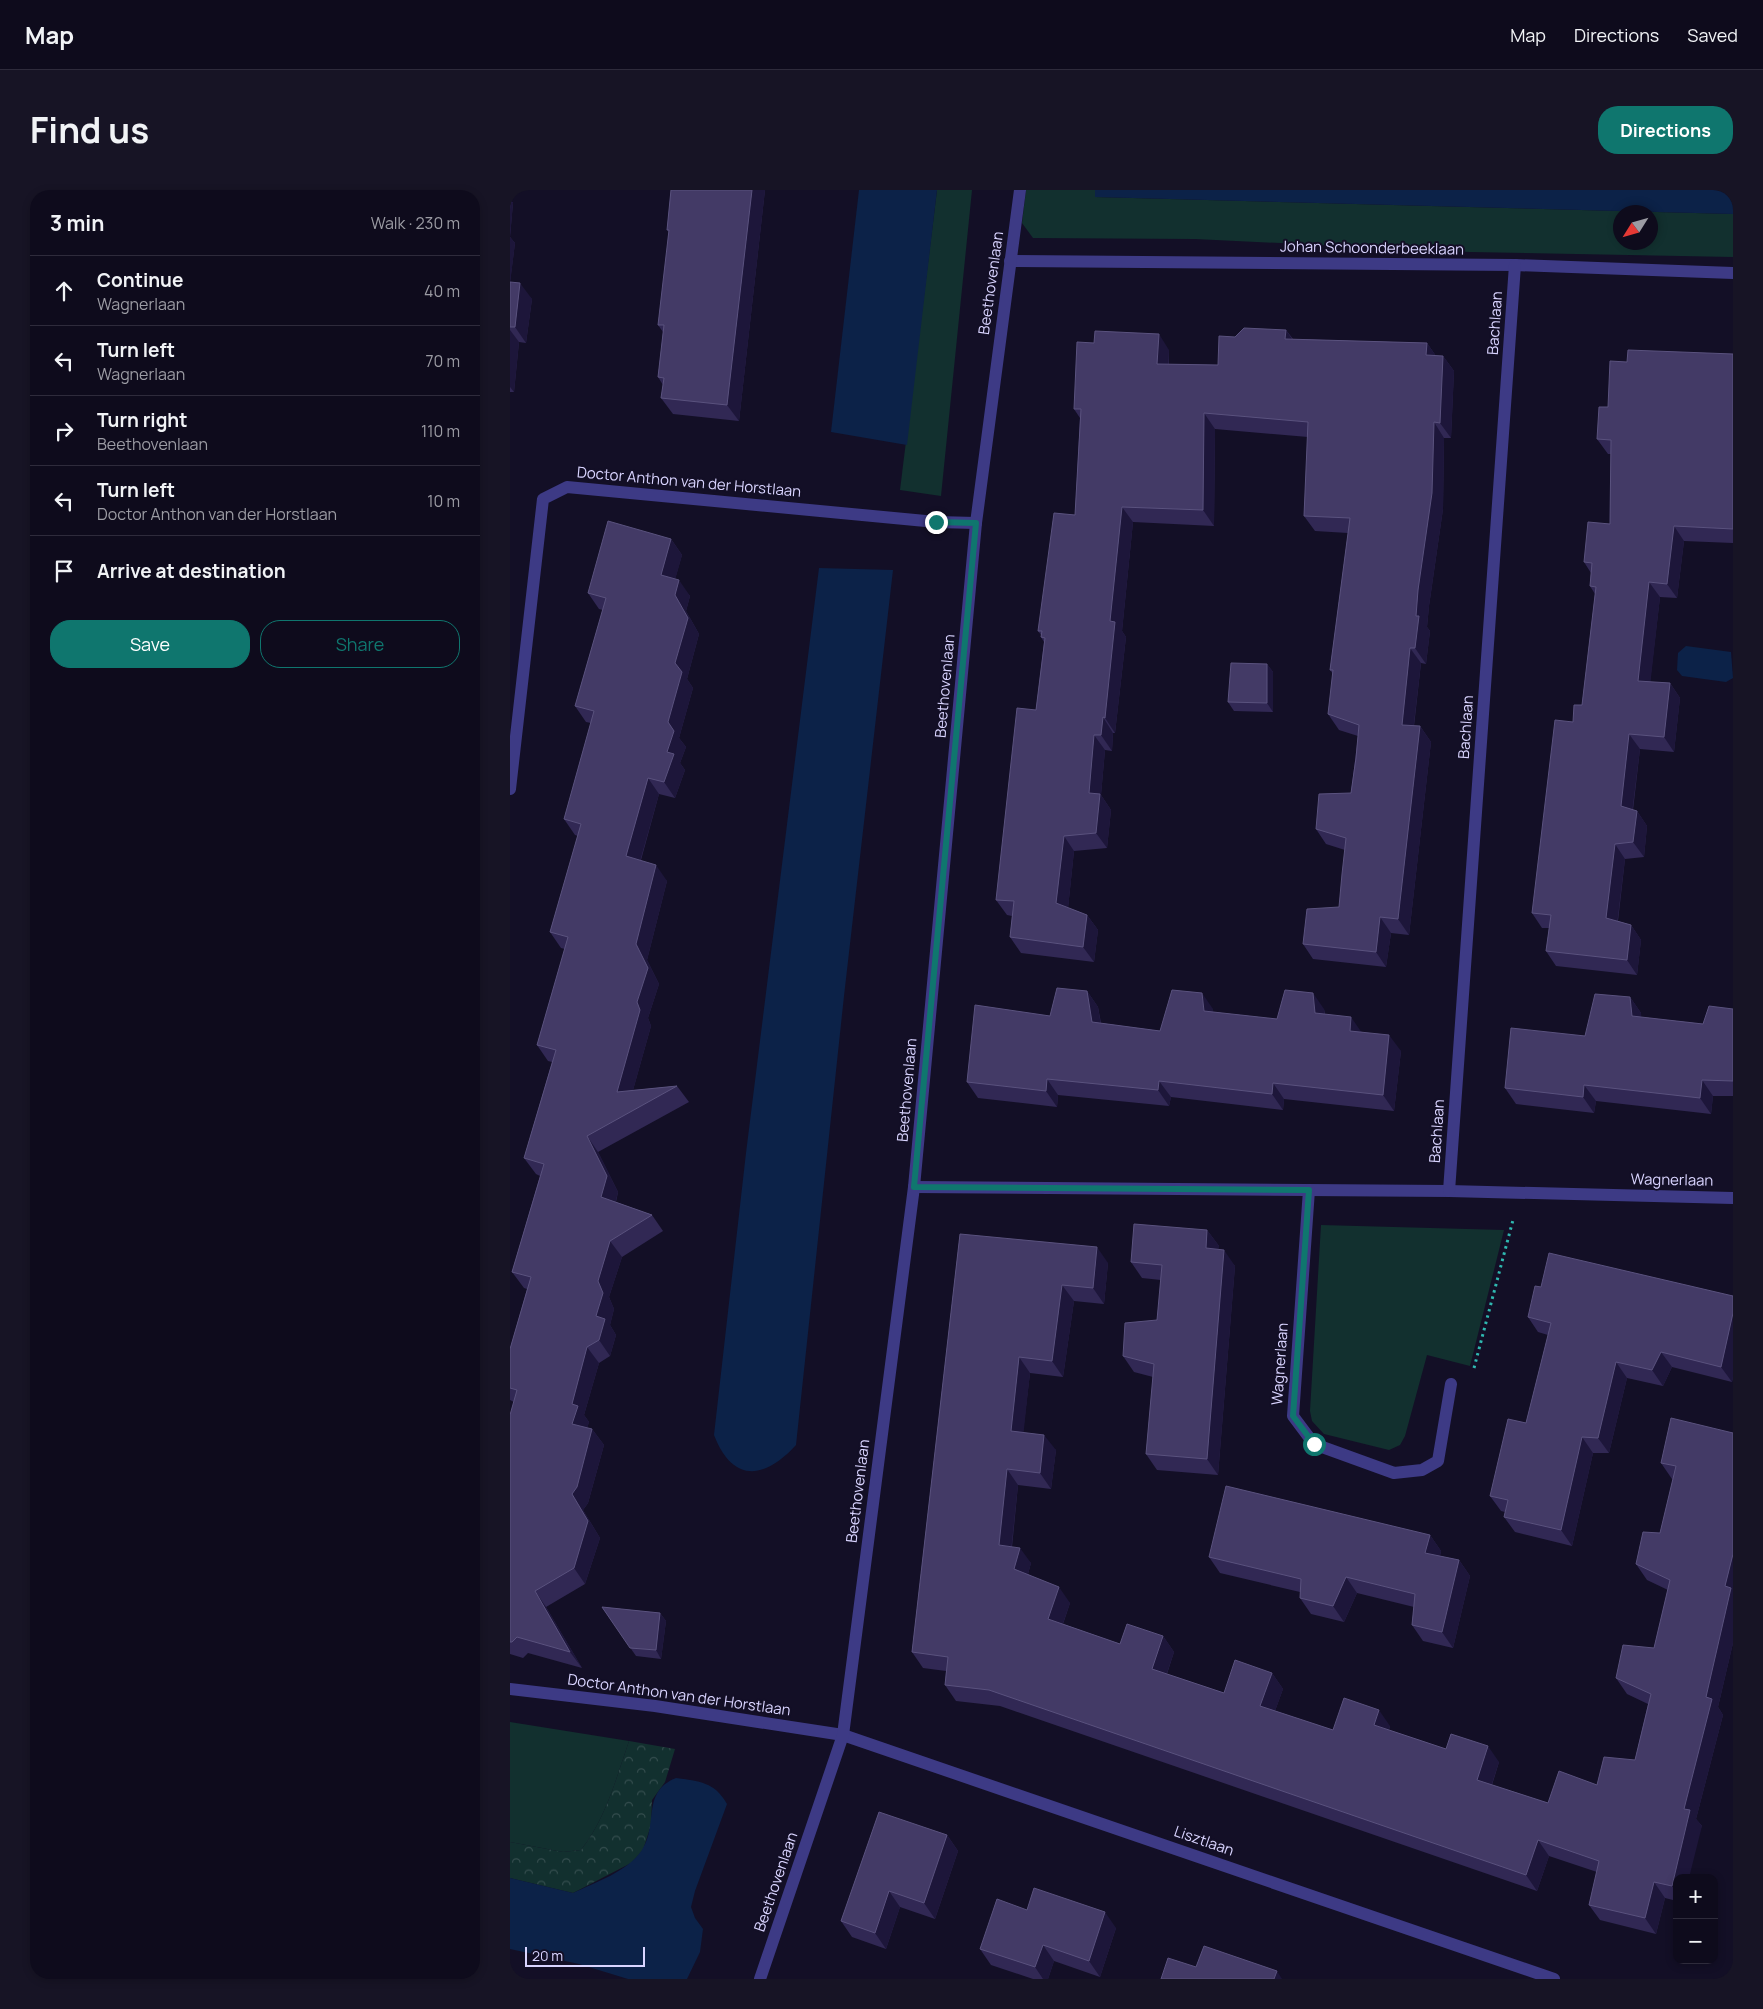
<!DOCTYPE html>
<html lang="en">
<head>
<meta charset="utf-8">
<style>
  body { margin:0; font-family:Manrope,sans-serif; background:#171425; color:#f1f3f6 }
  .controls { position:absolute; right:15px; bottom:15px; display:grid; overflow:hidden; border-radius:10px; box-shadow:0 2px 8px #0003 }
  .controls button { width:45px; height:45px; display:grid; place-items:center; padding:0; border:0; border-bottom:1px solid #2e2b3b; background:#0e0b1c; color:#f1f3f6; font:25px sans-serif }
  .compass { position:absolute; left:1103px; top:15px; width:45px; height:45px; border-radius:50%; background:#0e0b1c; box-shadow:0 2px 8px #0003; rotate:233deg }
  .scale { position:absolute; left:15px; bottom:12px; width:120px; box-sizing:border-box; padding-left:5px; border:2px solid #d9d4ff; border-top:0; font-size:14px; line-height:18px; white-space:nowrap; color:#d9d4ff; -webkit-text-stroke:4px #130f26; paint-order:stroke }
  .stop { position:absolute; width:15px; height:15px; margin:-11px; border:4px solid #0f766e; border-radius:50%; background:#fff }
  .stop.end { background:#0f766e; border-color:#fff; box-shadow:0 1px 5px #0008 }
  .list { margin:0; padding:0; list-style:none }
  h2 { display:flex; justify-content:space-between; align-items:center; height:65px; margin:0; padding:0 20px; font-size:21px }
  h2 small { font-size:16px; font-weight:400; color:#9b9ba3 }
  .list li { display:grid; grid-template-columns:32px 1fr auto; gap:15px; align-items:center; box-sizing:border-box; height:70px; padding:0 20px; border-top:1px solid #2e2b3b }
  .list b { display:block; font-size:19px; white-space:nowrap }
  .list p { margin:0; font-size:16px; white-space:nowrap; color:#9b9ba3 }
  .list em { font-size:16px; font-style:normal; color:#9b9ba3 }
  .actions { display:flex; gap:10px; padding:15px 20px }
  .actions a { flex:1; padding:11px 0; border:1px solid #0f766e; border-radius:20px; text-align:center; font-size:18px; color:#0f766e }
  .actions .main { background:#0f766e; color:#fff }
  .icon { flex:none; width:28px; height:28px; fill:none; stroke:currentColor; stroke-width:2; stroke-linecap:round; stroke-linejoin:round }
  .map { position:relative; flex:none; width:1223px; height:1789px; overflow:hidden; border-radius:20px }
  header { display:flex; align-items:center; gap:30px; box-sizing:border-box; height:70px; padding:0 25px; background:#0e0b1c; border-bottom:1px solid #2e2b3b }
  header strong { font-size:24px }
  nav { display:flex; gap:28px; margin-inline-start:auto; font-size:18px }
  .intro { display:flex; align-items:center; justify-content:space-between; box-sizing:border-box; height:120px; padding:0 30px }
  h1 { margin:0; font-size:35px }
  .button { padding:12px 22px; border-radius:20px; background:#0f766e; color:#fff; font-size:18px; font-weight:700 }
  main { display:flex; gap:30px; padding:0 30px }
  aside { flex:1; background:#0e0b1c; border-radius:20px; box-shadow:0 2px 8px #0003 }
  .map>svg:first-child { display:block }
  .grass { fill:#12302f; fill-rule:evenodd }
  .forest { fill:url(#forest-crowns) }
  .water { fill:#0c2248 }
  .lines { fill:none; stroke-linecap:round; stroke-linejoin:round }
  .path { stroke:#2fb8b0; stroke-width:3; stroke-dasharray:2.5 4; stroke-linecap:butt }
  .minor { stroke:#3d3a85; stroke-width:12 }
  .wall { fill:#312854 }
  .shaded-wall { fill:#1d163a }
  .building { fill:#433a66; stroke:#5a527e }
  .route { stroke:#0f766e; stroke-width:6 }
  .labels { text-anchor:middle; stroke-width:4; stroke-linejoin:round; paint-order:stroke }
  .street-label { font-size:15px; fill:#d9d4ff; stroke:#130f26 }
</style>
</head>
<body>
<header>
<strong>Map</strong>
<nav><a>Map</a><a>Directions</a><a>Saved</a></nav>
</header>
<div class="intro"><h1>Find us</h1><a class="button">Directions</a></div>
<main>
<aside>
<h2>3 min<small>Walk · 230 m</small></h2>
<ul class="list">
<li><svg class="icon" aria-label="ahead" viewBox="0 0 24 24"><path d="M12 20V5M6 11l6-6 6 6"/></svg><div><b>Continue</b><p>Wagnerlaan</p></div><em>40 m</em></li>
<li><svg class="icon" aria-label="left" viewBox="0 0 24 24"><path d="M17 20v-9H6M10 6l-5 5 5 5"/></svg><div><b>Turn left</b><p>Wagnerlaan</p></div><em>70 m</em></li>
<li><svg class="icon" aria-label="right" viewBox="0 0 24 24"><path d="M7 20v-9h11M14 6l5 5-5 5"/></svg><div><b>Turn right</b><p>Beethovenlaan</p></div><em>110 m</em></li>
<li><svg class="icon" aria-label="left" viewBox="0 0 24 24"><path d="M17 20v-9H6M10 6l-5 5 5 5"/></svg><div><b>Turn left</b><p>Doctor Anthon van der Horstlaan</p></div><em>10 m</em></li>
<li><svg class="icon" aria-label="arrive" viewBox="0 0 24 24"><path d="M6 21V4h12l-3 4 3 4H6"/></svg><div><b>Arrive at destination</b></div></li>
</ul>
<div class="actions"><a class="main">Save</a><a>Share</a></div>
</aside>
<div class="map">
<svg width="1223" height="1789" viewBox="0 0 1223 1789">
  <defs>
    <pattern id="forest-crowns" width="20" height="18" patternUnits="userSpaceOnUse" patternTransform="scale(1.25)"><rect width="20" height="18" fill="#12302f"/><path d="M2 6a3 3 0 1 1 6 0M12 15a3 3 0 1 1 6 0" fill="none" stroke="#344d4e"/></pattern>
  </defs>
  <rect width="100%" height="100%" fill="#130f26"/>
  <!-- grass -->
  <g class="grass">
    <path d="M427,0H462L431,306L390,300Z"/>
    <path d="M516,0H585L586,7L1223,24V67L960,62L685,49L523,48L512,33ZM1110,22H1140V52H1110Z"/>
    <path d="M811,1035L994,1040L960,1176L917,1165L895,1246L890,1255L879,1260L814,1244L802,1231L800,1221Z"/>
    <path d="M0,1532L119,1551C106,1589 96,1628 71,1660L53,1662L0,1652Z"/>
  </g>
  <!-- forest -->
  <path class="forest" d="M119,1551L165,1559L155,1592L142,1610L141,1635L133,1660L121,1673L63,1703L0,1688V1652L53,1662L71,1660C96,1628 106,1589 119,1551Z"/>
  <!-- water -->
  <g class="water">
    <path d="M349,0H427L397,255L321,242Z"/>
    <path d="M585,0H1223V24L585,7Z"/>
    <path d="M309,378L383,380L334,806L286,1255C255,1289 223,1294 204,1245L236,963Z"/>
    <path d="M1176,456L1221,462L1223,488L1216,492L1172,486L1167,480L1168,463Z"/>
    <path d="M166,1588C189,1591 205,1592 217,1614L185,1701L181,1717L185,1728L193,1739L190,1762L177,1789H118L69,1774L0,1759V1688L63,1703C86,1692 117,1682 132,1660C149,1634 131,1602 166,1588Z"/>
  </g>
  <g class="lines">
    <!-- path -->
    <path class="path" d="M964,1178L1003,1030"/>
    <!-- minor -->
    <g class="minor">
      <path d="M500,71L1005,75L1223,83"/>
      <path d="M0,599L33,309L57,297L426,332L466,333"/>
      <path d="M404,997L939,1001L1223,1008"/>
      <path d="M799,1000L783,1226L804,1254L884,1283L912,1280L928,1271L941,1194"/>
      <path d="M939,1001L1005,75"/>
      <path d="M0,1499L145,1516L333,1545L1044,1789"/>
      <path d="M250,1789L333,1545L404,997L466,333L510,0"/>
    </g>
  </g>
  <!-- wall -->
  <g class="wall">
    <path d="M161,0H255L229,231L163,224L151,208L153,195L148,187L153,142L148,135L159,42L157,40Z"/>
    <path d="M0,9L3,13L0,47L5,53L0,92L22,109L16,153L9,152L4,202H0Z"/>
    <path d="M776,140L783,149L917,153L926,166H933L944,181L941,248H934L933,319L919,416L917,437L920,441L916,474L911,473L904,536H910L921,552L899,745L881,743L876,777L803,769L793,754L829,717L835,660L816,654L806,639L841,603L848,546L829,540L818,524L823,484L820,480L838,343L805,341L794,326L798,247L705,239L704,336L623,332L612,441L616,447L605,543H603L602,561L595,560L591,605L601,620L597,658L564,661L558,718L577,725L588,740L584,772L511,763L500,747L502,726L497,725L486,710L526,520L534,452L531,447V445L528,441L565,325L570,228L564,219L659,160V174L708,175L725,147Z"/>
    <path d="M1223,164V353L1174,351L1167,408L1150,407L1140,492L1160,493L1170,508L1164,562L1130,559L1123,620L1127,621L1137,636L1134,667L1115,669L1108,731L1121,735L1131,750L1127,785L1046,776L1036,761L1039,738H1032L1022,723L1063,532L1072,515L1085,404L1080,396L1081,383L1074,372L1100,334L1101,264H1098L1087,249L1098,217L1117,172Z"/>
    <path d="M161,349L172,365L165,389L180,406L176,421L189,444L177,489L183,498L169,548L176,557L170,573L175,580L165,608L149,604L131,670L157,691L137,770L149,794L138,828L141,836L123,900L167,896L179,912L88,962L108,1002L106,1012L142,1025L153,1041L112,1067L99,1107L104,1119L100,1135L106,1145L100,1166L89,1173L74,1225L79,1232L77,1238L82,1239L94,1255L78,1313L73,1320L90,1348L75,1394L36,1417L72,1478L18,1463L13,1468L0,1464V1225L4,1212L0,1210V1159L17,1099L14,1098L2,1082L30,986L26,984L14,968L42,872L38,871L27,855L55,759L51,758L40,742L68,646L65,645L54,629L81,533L76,532L65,516L93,420L89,419L78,403Z"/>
    <path d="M757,474L763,482V522L724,521L718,512Z"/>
    <path d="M577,801L588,817L591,833L650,841L703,819V822L767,829L814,819L815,824L891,861L884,921L774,909L773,920L661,907L659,916L548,905L547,917L468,908L457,892L540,826Z"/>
    <path d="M1120,807L1131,823V827L1193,834L1223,819V906H1203L1201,924L1086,911L1084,923L1006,914L995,898L1075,846Z"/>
    <path d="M697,1040L709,1056L708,1059L725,1076L708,1285L647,1280L636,1264L643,1187L624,1182L613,1166L647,1130L651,1090L632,1088L621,1072Z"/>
    <path d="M450,1044L598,1073L594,1114L564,1111L553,1187L520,1183L513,1242L546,1260L541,1299L508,1295L502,1357L521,1373L518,1384L560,1413L553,1434L610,1454L653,1446L664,1462L657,1484L714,1503L762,1483L773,1499L765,1521L823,1540L880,1536L879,1540L936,1559L989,1572L982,1595L1038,1613L1087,1595L1125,1570L1138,1514L1117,1504L1106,1488L1144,1458L1158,1400L1137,1390L1126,1374L1150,1343L1163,1289H1162L1151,1273L1223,1243V1453L1208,1517L1213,1525L1186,1629L1192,1636L1167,1688V1711L1155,1708L1146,1744L1090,1730L1079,1715L1087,1682L1039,1666L1027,1701L490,1516L446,1511L435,1495L436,1481L413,1478L402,1462Z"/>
    <path d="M1223,1106V1187L1222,1192L1162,1177L1153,1196L1117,1188L1099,1263H1083L1062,1356L1005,1342L994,1327L995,1322L991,1321L980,1306L1016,1233L1038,1145L1028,1142L1018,1127Z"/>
    <path d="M920,1345L931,1361L930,1366L949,1370L960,1386L943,1458L913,1451L902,1435L904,1417L847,1403L834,1432L801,1424L790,1408V1402L710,1383L699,1367Z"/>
    <path d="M92,1417L150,1423L156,1431L151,1469L126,1466Z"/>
    <path d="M437,1645L448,1661L425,1729L390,1717L376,1759L342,1747L331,1731Z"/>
    <path d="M517,1720L606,1738L590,1787L544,1771L538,1789H523L481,1775L470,1759Z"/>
  </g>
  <!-- shaded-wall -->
  <g class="shaded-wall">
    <path d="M242,0H255L229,231L217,215Z"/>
    <path d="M0,9L3,13L0,47L5,53L0,94Z"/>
    <path d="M10,93L22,109L16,153L5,137Z"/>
    <path d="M0,140L9,152L4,202L0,197Z"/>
    <path d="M776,140L786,155L775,149Z"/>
    <path d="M649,144L659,160L658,189L647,174Z"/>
    <path d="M917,153L928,169L916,165Z"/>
    <path d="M933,166L944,181L941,248L930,233Z"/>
    <path d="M694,223L705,239L704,336L693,320Z"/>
    <path d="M924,232L934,248L933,319L919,416L917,437L920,441L916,474L905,458L906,426Z"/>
    <path d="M612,317L623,332L612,441L616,447L605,543L595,528L600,431Z"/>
    <path d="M1164,336L1174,351L1167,408L1157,394Z"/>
    <path d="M161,349L172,365L162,401L151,385Z"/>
    <path d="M169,390L180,406L176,421L189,444L177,489L183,498L169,548L176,557L170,573L175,580L165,608L154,592L157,562L158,532L165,473V405Z"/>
    <path d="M1139,392L1150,407L1139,505L1128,491Z"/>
    <path d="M900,458L911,473L902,550L892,535Z"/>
    <path d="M757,474L763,482V522L757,513Z"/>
    <path d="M1160,493L1170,508L1164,562L1154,547Z"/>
    <path d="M593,527L603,543L602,561L591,545Z"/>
    <path d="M910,536L921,552L899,745L888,729Z"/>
    <path d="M1119,544L1130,559L1121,631L1111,616Z"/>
    <path d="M584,545L595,560L591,605L601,620L597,658L586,643L579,603Z"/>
    <path d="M138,588L149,604L127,682L116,666Z"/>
    <path d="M1127,621L1137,636L1134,667L1123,652Z"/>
    <path d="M554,646L564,661L557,728L546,713Z"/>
    <path d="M1105,654L1115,669L1106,743L1096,728Z"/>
    <path d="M146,675L157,691L137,770L149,794L138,828L141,836L118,918L107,902L127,812L126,754Z"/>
    <path d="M577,725L588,740L584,772L573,757Z"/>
    <path d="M870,727L881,743L876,777L866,762Z"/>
    <path d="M1121,735L1131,750L1127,785L1117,770Z"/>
    <path d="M577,801L588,817L593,848L582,832Z"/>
    <path d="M692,803L703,819L705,837L694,821Z"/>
    <path d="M803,803L814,819L816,839L805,823Z"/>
    <path d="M1120,807L1131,823L1133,842L1122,826Z"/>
    <path d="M841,827L852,843L840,841Z"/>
    <path d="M879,845L891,861L884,921L873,905Z"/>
    <path d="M537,889L548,905L547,917L536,901Z"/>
    <path d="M1192,890L1203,906L1201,924L1190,908Z"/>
    <path d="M649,891L661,907L659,916L648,900Z"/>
    <path d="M763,893L774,909L773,920L762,904Z"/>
    <path d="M1074,895L1086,911L1084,923L1073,907Z"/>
    <path d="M77,946L88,962L108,1002L103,1023L91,1007Z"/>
    <path d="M697,1040L709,1056L707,1074L696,1058Z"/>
    <path d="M100,1051L112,1067L99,1107L104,1119L100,1135L106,1145L100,1166L89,1150L86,1126L88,1091Z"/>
    <path d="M587,1057L598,1073L594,1114L583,1098Z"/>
    <path d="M714,1060L725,1076L708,1285L697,1269Z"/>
    <path d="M552,1095L564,1111L553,1187L542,1171Z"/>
    <path d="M1223,1123V1187L1222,1192L1211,1177Z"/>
    <path d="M77,1157L89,1173L74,1225L79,1232L74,1250L62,1234V1214Z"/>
    <path d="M1151,1162L1162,1177L1153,1196L1142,1180Z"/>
    <path d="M509,1167L520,1183L512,1257L501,1241Z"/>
    <path d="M1106,1172L1117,1188L1099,1263L1088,1248Z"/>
    <path d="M82,1239L94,1255L78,1313L73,1320L90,1348L75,1394L64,1378L62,1304Z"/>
    <path d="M534,1245L546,1260L541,1299L530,1283Z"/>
    <path d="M1072,1247L1083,1263L1062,1356L1051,1340Z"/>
    <path d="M497,1279L508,1295L500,1371L489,1355Z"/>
    <path d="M920,1345L931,1361L927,1379L915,1363Z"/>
    <path d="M510,1358L521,1373L515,1395L504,1379Z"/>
    <path d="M1223,1364V1453L1208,1517L1213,1525L1186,1629L1192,1636L1179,1688H1167V1703L1162,1696L1174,1619L1196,1507L1215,1396Z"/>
    <path d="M949,1370L960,1386L943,1458L932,1442Z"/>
    <path d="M836,1387L847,1403L834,1432L823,1416Z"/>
    <path d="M549,1397L560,1413L549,1445L538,1429Z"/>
    <path d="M25,1401L36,1417L72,1478L60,1462Z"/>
    <path d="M150,1423L156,1431L151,1469L146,1460Z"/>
    <path d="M653,1446L664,1462L653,1495L642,1479Z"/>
    <path d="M762,1483L773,1499L761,1532L750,1516Z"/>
    <path d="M869,1520L880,1536L875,1551L864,1535Z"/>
    <path d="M978,1556L989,1572L978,1606L967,1590Z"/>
    <path d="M437,1645L448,1661L425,1729L414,1713Z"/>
    <path d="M1028,1650L1039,1666L1027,1701L1016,1685Z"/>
    <path d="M1144,1692L1155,1708L1146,1744L1135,1728Z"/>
    <path d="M379,1701L390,1717L376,1759L365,1743Z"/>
    <path d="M595,1722L606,1738L590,1787L579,1771Z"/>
    <path d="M533,1755L544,1771L538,1789H533L525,1777Z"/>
    <path d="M767,1781L772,1789H764Z"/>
  </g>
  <!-- building -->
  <g class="building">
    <path d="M161,0H242L217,215L151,208L154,188L148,187L154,135H148L159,40H157Z"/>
    <path d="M0,92L10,93L5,137H0Z"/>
    <path d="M734,138L776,140L775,149L917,153L916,165L933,166L930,233L924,232L922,303L908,400L906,426H909L905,458H900L892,535L910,536L888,729L870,727L866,762L793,754L797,719L829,717L832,684L836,648L806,639L809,604L841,603L846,568L849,535L818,524L823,480H820L840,328L794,326L798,232L694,223L693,320L612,317L600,431L605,432L595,528L593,527L591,545H584L579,603L590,604L586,643L554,646L546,713L577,725L573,757L500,747L504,711L486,710L507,518L526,520L535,448L531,447L532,441H528L544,323L565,325L571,219H564L567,152L584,153L585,141L649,144L647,174L708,175L709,146L725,147Z"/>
    <path d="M1118,160L1223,164V339L1164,336L1157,394L1139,392L1128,491L1160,493L1154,547L1119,544L1111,616L1127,621L1123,652L1105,654L1096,728L1121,735L1117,770L1036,761L1041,725L1022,723L1045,530L1063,532L1064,515H1072L1086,397L1080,396L1082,373L1074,372L1078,332L1100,334L1101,250L1087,249L1089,217H1098L1100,171L1117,172Z"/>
    <path d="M98,331L161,349L151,385L169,390L165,405L178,428L165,473L172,482L158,532L164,541L157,562L164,564L154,592L138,588L116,666L146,675L126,754L138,778L127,812L130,820L107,902L167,896L77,946L97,986L91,1007L142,1025L100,1051L88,1091L93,1103L86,1126L95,1129L89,1150L77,1157L62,1214L68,1216L62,1234L82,1239L67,1297L62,1304L78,1331L64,1378L25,1401L60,1462L7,1447L2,1452H0V1225L7,1200L0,1198V1159L21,1087L2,1082L34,974L14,968L46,860L27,855L58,747L40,742L71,634L54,629L84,521L65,516L96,408L78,403Z"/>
    <path d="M721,473L757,474V513L718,512Z"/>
    <path d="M547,798L577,801L582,832L650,841L662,800L692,803L694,821L767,829L775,800L803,803L805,823L841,827L840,841L879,845L873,905L763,893L762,904L649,891L648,900L537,889L536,901L457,892L465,815L540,826Z"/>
    <path d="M1085,804L1120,807L1122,826L1193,834L1199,816L1223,819V891L1192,890L1190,908L1074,895L1073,907L995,898L1001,838L1075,846Z"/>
    <path d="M624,1034L697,1040L696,1058L714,1060L697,1269L636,1264L644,1174L613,1166L615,1133L647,1130L652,1075L621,1072Z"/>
    <path d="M450,1044L587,1057L583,1098L552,1095L542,1171L509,1167L501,1241L534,1245L530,1283L497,1279L489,1355L510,1358L504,1379L549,1397L538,1429L610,1454L617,1434L653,1446L642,1479L714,1503L725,1470L762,1483L750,1516L823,1540L834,1508L869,1520L864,1535L936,1559L941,1544L978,1556L967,1590L1038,1613L1049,1581L1087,1595L1094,1567L1125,1570L1141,1504L1106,1488L1113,1455L1144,1458L1160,1390L1126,1374L1133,1342L1150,1343L1166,1276L1151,1273L1161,1228L1223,1243V1364L1215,1396L1221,1398L1196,1507L1202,1509L1174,1619L1180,1620L1162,1696L1144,1692L1135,1728L1079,1715L1089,1671L1028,1650L1016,1685L479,1500L435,1495L438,1467L402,1462Z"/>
    <path d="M1039,1063L1223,1106V1123L1211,1177L1151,1162L1142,1180L1106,1172L1088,1248L1072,1247L1051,1340L994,1327L998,1310L980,1306L998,1229L1016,1233L1041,1133L1018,1127L1025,1096L1031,1097Z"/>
    <path d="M716,1296L920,1345L915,1363L949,1370L932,1442L902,1435L905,1404L836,1387L823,1416L790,1408L791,1389L699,1367Z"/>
    <path d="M92,1417L150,1423L146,1460L120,1458Z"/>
    <path d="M369,1622L437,1645L414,1713L379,1701L365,1743L331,1731Z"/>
    <path d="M524,1698L595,1722L579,1771L533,1755L525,1777L470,1759L487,1709L517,1720Z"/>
    <path d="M694,1756L767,1781L764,1789H651L658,1768L686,1777Z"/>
  </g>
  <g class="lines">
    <!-- route -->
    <path class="route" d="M426,332L466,333L404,997L799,1000L783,1226L804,1254"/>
  </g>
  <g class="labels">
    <!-- street labels -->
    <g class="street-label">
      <text transform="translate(862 58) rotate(1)" y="5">Johan Schoonderbeeklaan</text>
      <text transform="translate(481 93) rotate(-82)" y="5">Beethovenlaan</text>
      <text transform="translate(985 133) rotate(-86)" y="5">Bachlaan</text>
      <text transform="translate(179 292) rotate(5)" y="5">Doctor Anthon van der Horstlaan</text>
      <text transform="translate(435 496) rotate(-85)" y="5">Beethovenlaan</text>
      <text transform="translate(956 537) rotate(-86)" y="5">Bachlaan</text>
      <text transform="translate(397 900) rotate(-85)" y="5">Beethovenlaan</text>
      <text transform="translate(927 941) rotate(-86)" y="5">Bachlaan</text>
      <text transform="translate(1162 990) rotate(1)" y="5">Wagnerlaan</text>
      <text transform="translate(770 1174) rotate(-86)" y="5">Wagnerlaan</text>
      <text transform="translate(348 1301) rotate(-83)" y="5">Beethovenlaan</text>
      <text transform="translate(169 1505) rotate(8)" y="5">Doctor Anthon van der Horstlaan</text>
      <text transform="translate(694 1651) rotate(19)" y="5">Lisztlaan</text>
      <text transform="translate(266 1692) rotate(-71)" y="5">Beethovenlaan</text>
    </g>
  </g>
</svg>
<div class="controls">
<button>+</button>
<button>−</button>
</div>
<svg class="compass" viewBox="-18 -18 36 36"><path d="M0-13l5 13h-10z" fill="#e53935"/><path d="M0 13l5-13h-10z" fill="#9b9ba3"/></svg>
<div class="scale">20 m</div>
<div class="stop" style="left:804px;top:1254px"></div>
<div class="stop end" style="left:426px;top:332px"></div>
</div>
</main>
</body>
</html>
